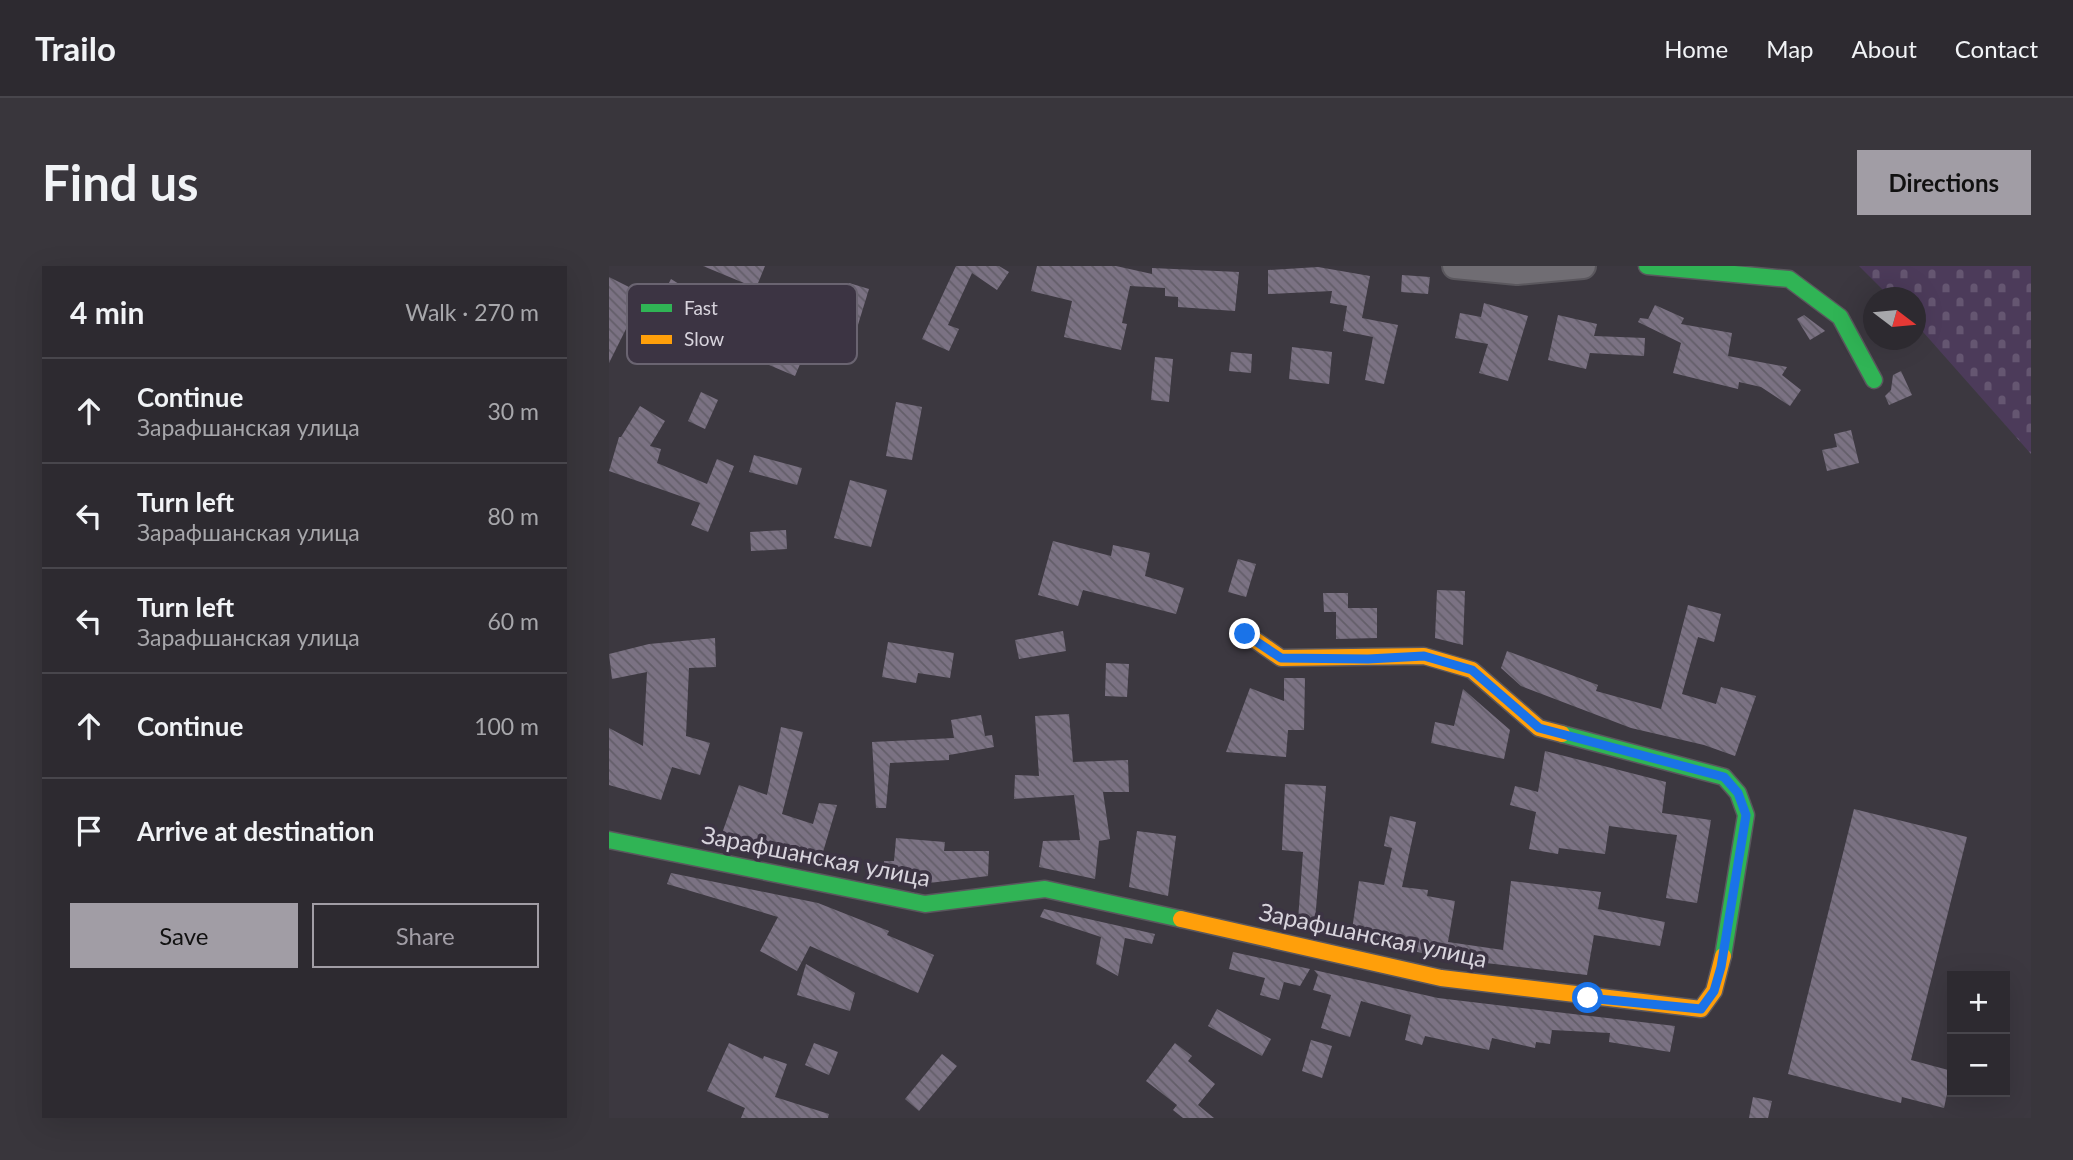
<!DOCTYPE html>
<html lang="en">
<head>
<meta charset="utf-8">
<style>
  body { margin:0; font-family:Lato,sans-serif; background:#39363c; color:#f1f3f6 }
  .controls { position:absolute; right:21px; bottom:21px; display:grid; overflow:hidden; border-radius:0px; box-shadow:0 7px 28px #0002 }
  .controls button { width:63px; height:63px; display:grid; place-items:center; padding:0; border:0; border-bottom:2px solid #48464c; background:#2d2a30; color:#f1f3f6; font:35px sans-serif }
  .compass { position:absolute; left:1254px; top:21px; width:63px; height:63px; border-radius:50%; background:#2d2a30; box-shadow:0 7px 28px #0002; rotate:106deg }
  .stop { position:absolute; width:21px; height:21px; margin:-16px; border:5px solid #1a73e8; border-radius:50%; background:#fff }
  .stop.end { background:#1a73e8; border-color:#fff; box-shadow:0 2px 7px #0008 }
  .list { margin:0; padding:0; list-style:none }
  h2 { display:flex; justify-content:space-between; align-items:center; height:91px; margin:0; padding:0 28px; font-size:30px }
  h2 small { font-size:23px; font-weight:400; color:#a7a7ab }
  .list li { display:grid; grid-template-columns:46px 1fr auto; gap:21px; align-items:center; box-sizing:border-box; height:105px; padding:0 28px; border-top:2px solid #48464c }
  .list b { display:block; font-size:26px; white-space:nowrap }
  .list p { margin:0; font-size:23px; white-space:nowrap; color:#a7a7ab }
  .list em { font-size:23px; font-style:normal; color:#a7a7ab }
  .actions { display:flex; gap:14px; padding:21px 28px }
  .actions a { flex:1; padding:16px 0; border:2px solid #a19da5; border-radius:0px; text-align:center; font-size:24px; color:#a19da5 }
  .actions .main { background:#a19da5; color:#111 }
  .icon { flex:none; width:38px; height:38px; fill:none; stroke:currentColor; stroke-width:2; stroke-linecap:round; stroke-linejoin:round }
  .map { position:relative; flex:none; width:1422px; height:852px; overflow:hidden; border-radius:0px }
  header { display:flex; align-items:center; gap:42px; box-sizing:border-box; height:98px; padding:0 35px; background:#2d2a30; border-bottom:2px solid #48464c }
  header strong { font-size:33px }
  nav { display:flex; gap:38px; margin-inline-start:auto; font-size:24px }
  .intro { display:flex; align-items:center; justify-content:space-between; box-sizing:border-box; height:168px; padding:0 42px }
  h1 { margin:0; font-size:49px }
  .button { padding:18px 32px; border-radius:0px; background:#a19da5; color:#111; font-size:24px; font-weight:700 }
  main { display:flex; gap:42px; padding:0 42px }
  aside { flex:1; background:#2d2a30; border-radius:0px; box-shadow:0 7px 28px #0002 }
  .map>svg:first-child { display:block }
  .cemetery { fill:url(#cemetery-stones) }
  .building { fill:url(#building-back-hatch) }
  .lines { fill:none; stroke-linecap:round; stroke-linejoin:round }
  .street-casing { stroke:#5a575d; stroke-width:28 }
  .fast-casing { stroke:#5a575d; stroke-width:19 }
  .slow-casing { stroke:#5a575d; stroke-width:19 }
  .street { stroke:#706d73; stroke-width:24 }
  .fast { stroke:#30b455; stroke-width:16 }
  .slow { stroke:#ff9f0a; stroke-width:16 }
  .route { stroke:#1a73e8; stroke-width:9 }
  .labels { text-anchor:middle; stroke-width:7; stroke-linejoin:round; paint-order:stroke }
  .street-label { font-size:24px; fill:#d7d3dc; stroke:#3c3443 }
  .key { fill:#3c3443; stroke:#6a6471; stroke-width:2 }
  .key-label { font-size:19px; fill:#d7d3dc }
</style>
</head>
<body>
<header>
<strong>Trailo</strong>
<nav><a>Home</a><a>Map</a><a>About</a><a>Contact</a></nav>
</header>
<div class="intro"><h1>Find us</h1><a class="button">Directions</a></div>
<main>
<aside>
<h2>4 min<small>Walk · 270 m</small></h2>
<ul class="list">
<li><svg class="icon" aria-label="ahead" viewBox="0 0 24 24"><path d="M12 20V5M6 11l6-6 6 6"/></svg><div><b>Continue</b><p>Зарафшанская улица</p></div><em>30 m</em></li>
<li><svg class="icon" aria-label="left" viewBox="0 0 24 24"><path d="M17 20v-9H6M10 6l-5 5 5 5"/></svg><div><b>Turn left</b><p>Зарафшанская улица</p></div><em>80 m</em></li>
<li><svg class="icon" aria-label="left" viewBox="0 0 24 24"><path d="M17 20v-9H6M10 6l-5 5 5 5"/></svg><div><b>Turn left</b><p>Зарафшанская улица</p></div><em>60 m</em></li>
<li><svg class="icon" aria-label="ahead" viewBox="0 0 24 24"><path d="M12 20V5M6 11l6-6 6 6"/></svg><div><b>Continue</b></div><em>100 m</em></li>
<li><svg class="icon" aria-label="arrive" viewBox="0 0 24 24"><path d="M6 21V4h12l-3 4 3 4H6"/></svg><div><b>Arrive at destination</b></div></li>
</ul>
<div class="actions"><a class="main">Save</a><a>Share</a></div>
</aside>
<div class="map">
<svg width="1422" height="852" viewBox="0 0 1422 852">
  <defs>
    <pattern id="cemetery-stones" width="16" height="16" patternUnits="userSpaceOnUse" patternTransform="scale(1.75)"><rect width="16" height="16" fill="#4c3b5a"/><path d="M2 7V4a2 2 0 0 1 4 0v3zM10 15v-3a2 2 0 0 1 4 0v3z" fill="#655671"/></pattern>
    <pattern id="building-back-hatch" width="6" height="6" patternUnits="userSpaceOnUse" patternTransform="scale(1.75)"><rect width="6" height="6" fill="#7b7283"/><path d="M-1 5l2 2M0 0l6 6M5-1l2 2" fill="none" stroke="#635e69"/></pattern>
  </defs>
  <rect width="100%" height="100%" fill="#3c3840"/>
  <!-- cemetery -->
  <path class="cemetery" d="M1250,0H1422V188L1307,58V32L1281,31Z"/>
  <!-- building -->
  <g class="building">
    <path d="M94,0H156L147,22Z"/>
    <path d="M347,0H390L400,6L388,24L363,7L339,59L350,63L340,85L313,73Z"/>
    <path d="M428,0H507L543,8V2L630,6L626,45L569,41V31L556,30V22L521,20L513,57L518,58L512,84L455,71L463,35L422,25Z"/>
    <path d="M709,1L761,10L753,52L789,59L775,118L756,114L764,71L734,65L738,40L721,37L723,25L659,28V4Z"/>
    <path d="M793,9L821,11L819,28L792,26Z"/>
    <path d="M0,11L50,36L62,13L80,24L52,74L20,57L0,97Z"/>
    <path d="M240,17L260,23L244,75L224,69Z"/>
    <path d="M875,37L919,50L899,115L870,107L879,78L846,72L851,47L872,51Z"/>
    <path d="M1046,39L1075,52L1072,58L1123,67L1119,90L1178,101L1173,109L1192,124L1181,140L1152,121L1130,116L1129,123L1064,107L1072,77L1029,56L1031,52L1039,53Z"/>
    <path d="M150,42L205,65L186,110L110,78L103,95L84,86L102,46L141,64Z"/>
    <path d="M949,49L988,58L985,70L1036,72L1035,90L981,87L977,103L939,94Z"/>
    <path d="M1195,49L1215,64L1216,65L1201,74L1188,53Z"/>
    <path d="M683,81L723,86L720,118L680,113Z"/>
    <path d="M622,86L643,88L642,107L620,105Z"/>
    <path d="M546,91L564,93L560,136L542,134Z"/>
    <path d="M1292,105L1303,129L1280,139L1276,130L1282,124L1284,109Z"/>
    <path d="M92,126L109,134L96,163L79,155Z"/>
    <path d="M287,136L313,141L303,194L277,190Z"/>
    <path d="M31,140L56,155L41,180L52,183L48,197L98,218L108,193L125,200L99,266L82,259L91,237L0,205L10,171H12Z"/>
    <path d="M1242,164L1250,197L1218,205L1213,184L1228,181L1225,168Z"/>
    <path d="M145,189L193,202L188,219L140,206Z"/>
    <path d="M241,214L278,224L262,281L225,272Z"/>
    <path d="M177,264L178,283L142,285L141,266Z"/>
    <path d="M444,275L502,290L504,279L541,287L536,310L575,322L567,348L474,324L469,340L429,329Z"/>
    <path d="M629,293L647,298L637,331L619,326Z"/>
    <path d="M828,324L856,325L854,379L826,372Z"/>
    <path d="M714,327H739V342H768V372L727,373V346H715Z"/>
    <path d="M1079,339L1112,348L1105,376L1089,371L1073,428L1107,438L1112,421L1147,430L1126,490L1095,479L1022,462L912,420L892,402L898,385L989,419L987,425L1052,443Z"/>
    <path d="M454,365L457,385L410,393L406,374Z"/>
    <path d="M106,372L107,401L80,402L77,470L101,477L91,509L63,501L52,534L0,519V462L34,480L38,406L3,413L0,388L40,378Z"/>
    <path d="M279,376L345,387L341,412L309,407L307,417L273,411Z"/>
    <path d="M497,397L520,398L518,431L496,430Z"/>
    <path d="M675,412H696L695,464H679L677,491L617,486L641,422L675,435Z"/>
    <path d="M854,423L901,464L895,493L822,477L826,456L845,460Z"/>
    <path d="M460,448L464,496L519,494L520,526H494L501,573L490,575L486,613L430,601L434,575L471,574L465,529L405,533L406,509L430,510L426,450Z"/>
    <path d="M372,449L376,470L383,469L385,481L340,489V494L281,497L277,542H267L263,476L345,472L342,454Z"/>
    <path d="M172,461L194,466L173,548L204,558L210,537L228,539L211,596L110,576L130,519L158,529Z"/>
    <path d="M936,485L1057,516L1053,547L1102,554L1088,637L1057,632L1068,569L1000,560L996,588L950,582L949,588L920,583L927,546L901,539L906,520L929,526Z"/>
    <path d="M676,518L717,520L706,655L689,654L694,586L673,584Z"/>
    <path d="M1245,543L1358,571L1302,794L1343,805L1335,842L1293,831L1292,837L1179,808Z"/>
    <path d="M781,550L807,556L793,621L819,624L818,630L846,635L839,676L894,684L902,615L992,626L989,643L1056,656L1051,680L985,669L978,709L835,692L742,671L750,615L775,619L783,582L775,580Z"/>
    <path d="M528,565L567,570L559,630L520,621Z"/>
    <path d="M287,572L336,576L335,585H380L379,610L320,617L274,609L275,595H285Z"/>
    <path d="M62,607L209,637L280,665L278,669L325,689L309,727L201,680L188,705L151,685L169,651L58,618Z"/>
    <path d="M435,643L546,668L543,678L516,672L509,710L487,698L492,671L431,651Z"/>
    <path d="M624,686L701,703L691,720L675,716L670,734L651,729L656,712L620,703Z"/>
    <path d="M197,698L246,727L241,745L188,729Z"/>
    <path d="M705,704L829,732L1066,760L1061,786L1000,776L1001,767L943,764L941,778L927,776L926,782L883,772L880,784L816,770L813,779L796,774L802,749L752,735L741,771L712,762L722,729L704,724L709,709Z"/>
    <path d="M608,743L662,773L653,790L599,760Z"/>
    <path d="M702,774L723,780L713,812L693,805Z"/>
    <path d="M120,777L154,793L155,790L178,798L166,831L220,848L219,852H132L136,842L98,825Z"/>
    <path d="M205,777L229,786L220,809L196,799Z"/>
    <path d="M566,777L583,790L579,795L606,818L589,839L605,852H574L564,844L568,839L537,815Z"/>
    <path d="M333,788L348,800L310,845L296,833Z"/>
    <path d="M1144,831L1163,835L1159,852H1140Z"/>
  </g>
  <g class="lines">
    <!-- street casing -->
    <g class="street-casing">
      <path id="street" d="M846,0L908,6L974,0"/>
    </g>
    <!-- fast casing -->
    <g class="fast-casing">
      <g id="fast">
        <path d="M1038,0L1180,13L1231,51L1265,114"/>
        <path d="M953,468L1115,511L1129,527L1137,549L1114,690"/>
        <path d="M0,574L316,638L436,623L572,653"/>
      </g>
    </g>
    <!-- slow casing -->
    <g class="slow-casing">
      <g id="slow">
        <path d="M636,367L672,392L815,390L863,404L930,462L953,468"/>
        <path d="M572,653L832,712L1092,743L1105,725L1114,690"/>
      </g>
    </g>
    <!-- street -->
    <use href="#street" class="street"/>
    <!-- fast -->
    <use href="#fast" class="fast"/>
    <!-- slow -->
    <use href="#slow" class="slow"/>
  </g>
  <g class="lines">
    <!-- route -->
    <path class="route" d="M636,368L672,392L759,393L815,390L863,404L930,462L1115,511L1129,527L1137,549L1112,701L1105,725L1092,743L979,732"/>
  </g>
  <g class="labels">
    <!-- street labels -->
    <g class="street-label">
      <text transform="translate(207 591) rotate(11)" y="8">Зарафшанская улица</text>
      <text transform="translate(764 670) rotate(12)" y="8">Зарафшанская улица</text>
    </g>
  </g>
  <!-- legend -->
  <rect x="18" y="18" width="230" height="80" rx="10" class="key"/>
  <rect x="32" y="38" width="31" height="8" fill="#30b455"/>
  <rect x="32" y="69" width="31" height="9" fill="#ff9f0a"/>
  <g class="key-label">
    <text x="75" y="49">Fast</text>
    <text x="75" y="80">Slow</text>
  </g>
</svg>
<div class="controls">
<button>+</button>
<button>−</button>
</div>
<svg class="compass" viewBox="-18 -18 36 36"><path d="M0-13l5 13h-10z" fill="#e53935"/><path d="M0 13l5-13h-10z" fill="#a7a7ab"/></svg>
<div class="stop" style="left:979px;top:732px"></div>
<div class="stop end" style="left:636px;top:368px"></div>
</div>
</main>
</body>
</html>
